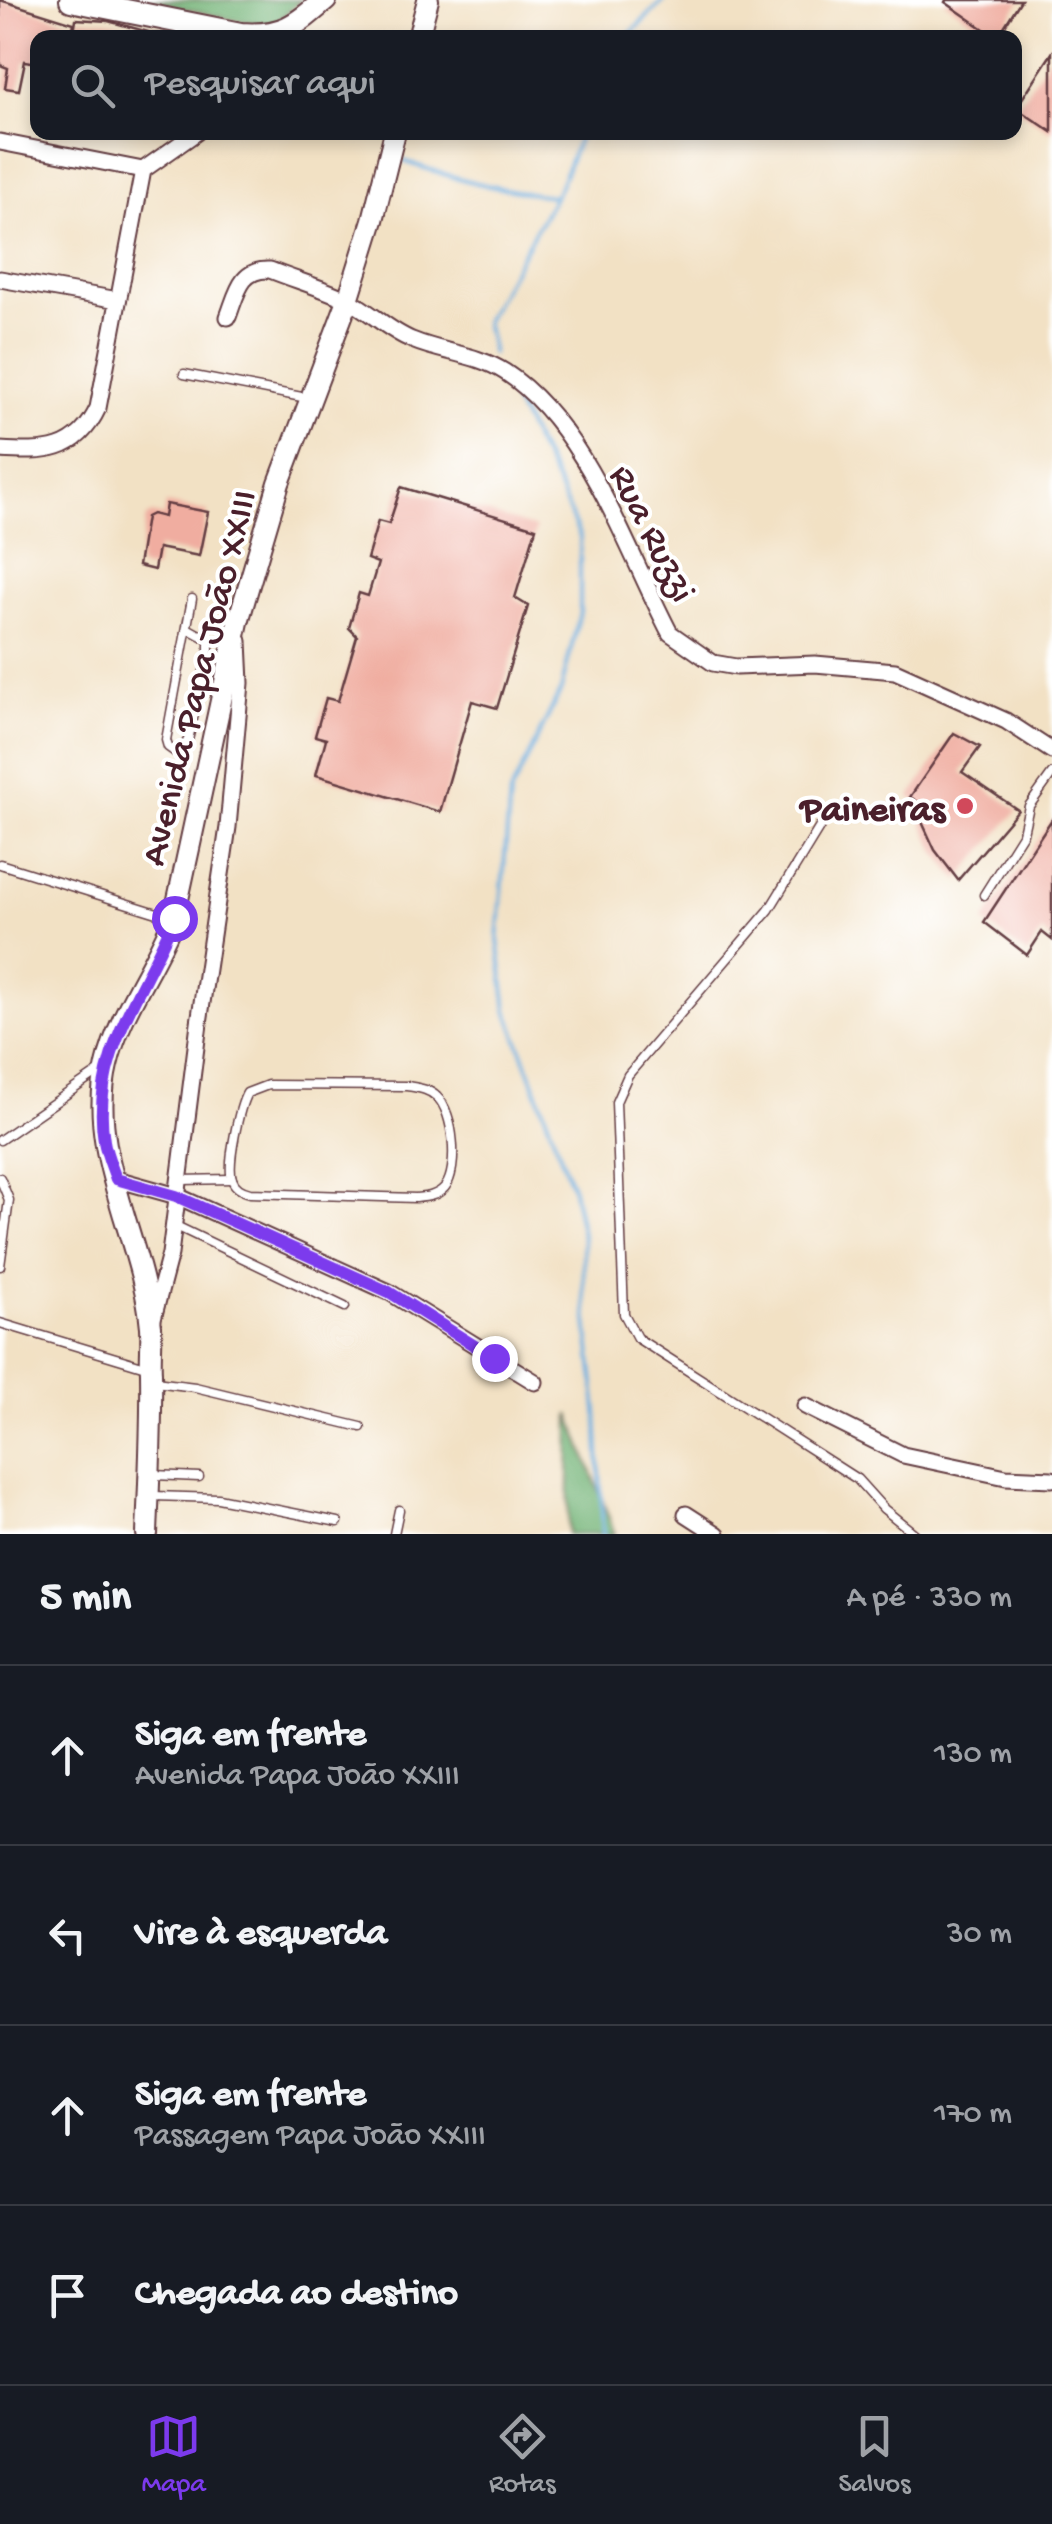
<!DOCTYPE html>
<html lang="pt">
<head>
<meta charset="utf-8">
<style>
  body { margin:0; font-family:"Gochi Hand",sans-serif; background:#242831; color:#f1f3f6 }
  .stop { position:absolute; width:30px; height:30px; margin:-22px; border:8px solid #7c3aed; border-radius:50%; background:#fff }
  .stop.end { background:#7c3aed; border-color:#fff; box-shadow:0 2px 10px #0008 }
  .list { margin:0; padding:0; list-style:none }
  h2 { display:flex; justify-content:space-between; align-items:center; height:130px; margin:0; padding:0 40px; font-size:42px }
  h2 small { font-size:32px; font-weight:400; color:#9ea1a6 }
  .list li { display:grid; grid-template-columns:65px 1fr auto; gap:30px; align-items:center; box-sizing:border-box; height:180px; padding:0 40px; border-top:2px solid #363941 }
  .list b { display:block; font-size:38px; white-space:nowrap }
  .list p { margin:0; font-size:32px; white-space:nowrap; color:#9ea1a6 }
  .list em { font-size:32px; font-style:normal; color:#9ea1a6 }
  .icon { flex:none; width:55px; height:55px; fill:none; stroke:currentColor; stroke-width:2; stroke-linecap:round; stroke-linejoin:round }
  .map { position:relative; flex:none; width:1052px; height:1534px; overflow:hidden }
  .search { position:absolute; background:#171b24; box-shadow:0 5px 15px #0003; left:30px; right:30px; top:30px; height:110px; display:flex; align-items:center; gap:25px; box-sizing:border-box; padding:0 35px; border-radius:20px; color:#9ea1a6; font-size:38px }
  .sheet { height:850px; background:#171b24 }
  nav { display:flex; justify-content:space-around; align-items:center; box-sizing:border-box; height:140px; border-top:2px solid #363941; background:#171b24; font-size:28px; color:#9ea1a6 }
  nav a { display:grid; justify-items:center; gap:5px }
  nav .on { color:#7c3aed }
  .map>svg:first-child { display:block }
  .forest { fill:#71b274; stroke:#5e6850; stroke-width:2.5 }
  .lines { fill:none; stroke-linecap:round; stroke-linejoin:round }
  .stream { stroke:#6aaedf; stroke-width:4 }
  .building { fill:#f0ada0 }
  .lane-casing { stroke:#633c42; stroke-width:11 }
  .street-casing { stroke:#633c42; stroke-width:19 }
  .secondary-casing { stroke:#633c42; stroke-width:24 }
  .primary-casing { stroke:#633c42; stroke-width:26 }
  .lane { stroke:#fff; stroke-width:8 }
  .street { stroke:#fff; stroke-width:15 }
  .secondary { stroke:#fff; stroke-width:20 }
  .primary { stroke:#fff; stroke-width:22 }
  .route { stroke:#7c3aed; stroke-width:12 }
  .poi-dot { fill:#d1495b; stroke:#fff; stroke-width:4 }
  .labels { text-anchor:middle; stroke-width:8; stroke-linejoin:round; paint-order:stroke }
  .street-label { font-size:38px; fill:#4a1f2b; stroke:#fff }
  .poi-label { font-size:38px; font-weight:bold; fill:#4a1f2b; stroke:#fff; text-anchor:end }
</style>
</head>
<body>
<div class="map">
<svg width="1052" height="1534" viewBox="0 0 1052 1534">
  <rect width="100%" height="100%" fill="#fff"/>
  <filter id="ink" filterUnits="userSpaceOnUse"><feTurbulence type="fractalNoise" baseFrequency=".01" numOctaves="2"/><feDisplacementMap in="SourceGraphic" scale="20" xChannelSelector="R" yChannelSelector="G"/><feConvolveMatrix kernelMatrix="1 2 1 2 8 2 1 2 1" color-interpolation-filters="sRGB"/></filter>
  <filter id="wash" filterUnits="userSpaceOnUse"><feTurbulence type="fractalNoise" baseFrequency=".0048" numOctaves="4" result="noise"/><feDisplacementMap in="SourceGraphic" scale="40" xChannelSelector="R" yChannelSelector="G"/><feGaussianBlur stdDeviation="2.25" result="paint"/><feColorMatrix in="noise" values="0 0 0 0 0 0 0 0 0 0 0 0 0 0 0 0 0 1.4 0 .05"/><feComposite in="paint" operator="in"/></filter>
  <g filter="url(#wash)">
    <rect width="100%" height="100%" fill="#f2e1c4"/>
    <!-- forest -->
    <g class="forest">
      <path d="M147,0H302L273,25L233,20Z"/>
      <path d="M570,1414L613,1529L615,1534H568Z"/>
    </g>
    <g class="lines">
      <!-- stream -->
      <g class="stream">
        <path d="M626,38L664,0"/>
        <path d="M404,161C454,179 501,191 554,196"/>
        <path d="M492,353L485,321L559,188L581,132"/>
        <path d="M504,383L555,479L580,537V612L561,690L510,794L498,940L507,1010L573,1190L583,1240L584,1293L597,1411L603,1534"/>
      </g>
    </g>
    <g id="blocks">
      <!-- building -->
      <g class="building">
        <path d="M0,0L74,23L71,38H38V63L25,61L19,90L5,88L8,68L0,65Z"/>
        <path d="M946,0H1021L997,38L945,2Z"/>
        <path d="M76,19L108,21L152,33L174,35V38H73Z"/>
        <path d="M1052,53V132L1016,108Z"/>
        <path d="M401,487L536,528L515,598L528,606L497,708L472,701L440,812L316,775L326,739L315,736L326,698L338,701L357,636L349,628L359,593L368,596L378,563L367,559L378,521L389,524Z"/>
        <path d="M166,504L208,512L199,556L158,548L154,570L138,566L146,517L152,514L164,517Z"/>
        <path d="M954,733L980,747L962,772L1018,810L958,880L935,850L917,811L920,803L910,797Z"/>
        <path d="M1052,819V940L1042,932L1027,955L984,922Z"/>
      </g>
    </g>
  </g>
  <g filter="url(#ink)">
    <use href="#blocks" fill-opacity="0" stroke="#633c42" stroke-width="2.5"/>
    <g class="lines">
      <!-- lane casing -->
      <g class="lane-casing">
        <g id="lane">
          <path d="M184,374L307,398"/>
          <path d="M187,628L209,640V650L188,740L182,750L175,752L168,747L166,740L192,599"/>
          <path d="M821,825L769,910L628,1075L616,1102L624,1314L637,1338L857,1479L884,1509L915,1534"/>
          <path d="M0,864L170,917"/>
          <path d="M984,895L1023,833L1029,806L1052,774"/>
          <path d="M268,1085L407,1086C418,1088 429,1089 437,1097C454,1112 459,1170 445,1187C437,1196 427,1197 416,1198L250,1193C242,1191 235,1188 232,1179C227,1164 239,1107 247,1093Z"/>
          <path d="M0,1140L103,1069"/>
          <path d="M0,1178L9,1200L0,1266"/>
          <path d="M181,1180L232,1179"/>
          <path d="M174,1225L345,1307"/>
          <path d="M0,1323L149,1368"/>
          <path d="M155,1382L195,1387L361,1427"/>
          <path d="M154,1475L199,1477"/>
          <path d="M153,1496L218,1498L338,1522"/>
          <path d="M394,1534L399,1510"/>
        </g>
      </g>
      <!-- street casing -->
      <g class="street-casing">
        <g id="street">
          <path d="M0,142L143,170"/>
          <path d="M0,279L118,300"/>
          <path d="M228,317C237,294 240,268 270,270C295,280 323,288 348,300C370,311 389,331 412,340C443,353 477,354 505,372C585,424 627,551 670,633L713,663L736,667L815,664L895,671L1006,721L1052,751"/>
          <path d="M0,450C45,453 77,453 98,408L143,170L197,132"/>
          <path d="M116,1179L177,1196L389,1292L535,1382"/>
          <path d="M151,1326L170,1254L199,1023L228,827L241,683L239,641"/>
          <path d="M805,1406L903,1455L1006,1477L1052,1479"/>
          <path d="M686,1514L717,1534"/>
        </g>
      </g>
      <!-- secondary casing -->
      <g class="secondary-casing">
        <g id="secondary">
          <path d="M418,38L428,0"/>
          <path d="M147,1534C149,1480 152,1427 151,1373C150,1358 152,1342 151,1327C143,1240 86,1152 107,1065C119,1013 154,968 174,918L238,622L279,483L348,300L373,220L395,132"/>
        </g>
      </g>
      <!-- primary casing -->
      <g class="primary-casing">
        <path id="primary" d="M71,0L241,34C282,37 295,26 325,0"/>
      </g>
      <!-- lane -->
      <use href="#lane" class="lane"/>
      <!-- street -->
      <use href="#street" class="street"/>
      <!-- secondary -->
      <use href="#secondary" class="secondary"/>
      <!-- primary -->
      <use href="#primary" class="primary"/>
    </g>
  </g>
  <g class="lines" filter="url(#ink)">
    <!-- route -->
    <path class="route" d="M174,918C144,992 90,1057 104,1141C106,1154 112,1167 116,1179L176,1196L389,1292L494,1358"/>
  </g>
  <!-- markers -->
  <circle class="poi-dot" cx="965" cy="806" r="10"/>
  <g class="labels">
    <!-- street labels -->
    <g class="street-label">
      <text transform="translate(655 532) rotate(63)" y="13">Rua Ruzzi</text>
      <text transform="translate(196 677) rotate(-76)" y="13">Avenida Papa João XXIII</text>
    </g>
    <!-- poi labels -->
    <g class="poi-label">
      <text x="945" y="819">Paineiras</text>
    </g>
  </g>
</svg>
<div class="stop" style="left:174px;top:918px"></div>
<div class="stop end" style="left:494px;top:1358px"></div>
<div class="search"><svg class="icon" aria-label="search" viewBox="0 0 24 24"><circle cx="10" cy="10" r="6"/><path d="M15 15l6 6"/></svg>Pesquisar aqui</div>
</div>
<section class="sheet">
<h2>5 min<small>A pé · 330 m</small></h2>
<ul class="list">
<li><svg class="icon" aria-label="ahead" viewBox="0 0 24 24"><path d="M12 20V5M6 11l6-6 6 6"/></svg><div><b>Siga em frente</b><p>Avenida Papa João XXIII</p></div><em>130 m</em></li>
<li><svg class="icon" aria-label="left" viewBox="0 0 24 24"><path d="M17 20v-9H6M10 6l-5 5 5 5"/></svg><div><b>Vire à esquerda</b></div><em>30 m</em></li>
<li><svg class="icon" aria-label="ahead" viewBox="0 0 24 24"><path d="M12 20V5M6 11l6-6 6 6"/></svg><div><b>Siga em frente</b><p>Passagem Papa João XXIII</p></div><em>170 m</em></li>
<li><svg class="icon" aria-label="arrive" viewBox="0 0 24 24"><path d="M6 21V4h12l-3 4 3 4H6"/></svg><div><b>Chegada ao destino</b></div></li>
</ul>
</section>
<nav>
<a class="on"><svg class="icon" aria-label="map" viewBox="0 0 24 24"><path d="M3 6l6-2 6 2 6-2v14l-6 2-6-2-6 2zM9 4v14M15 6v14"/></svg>Mapa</a>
<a><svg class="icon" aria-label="directions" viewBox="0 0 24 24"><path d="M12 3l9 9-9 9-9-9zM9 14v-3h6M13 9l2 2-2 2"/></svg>Rotas</a>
<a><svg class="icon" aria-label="saved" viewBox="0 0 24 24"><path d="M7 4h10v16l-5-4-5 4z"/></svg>Salvos</a>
</nav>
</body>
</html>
